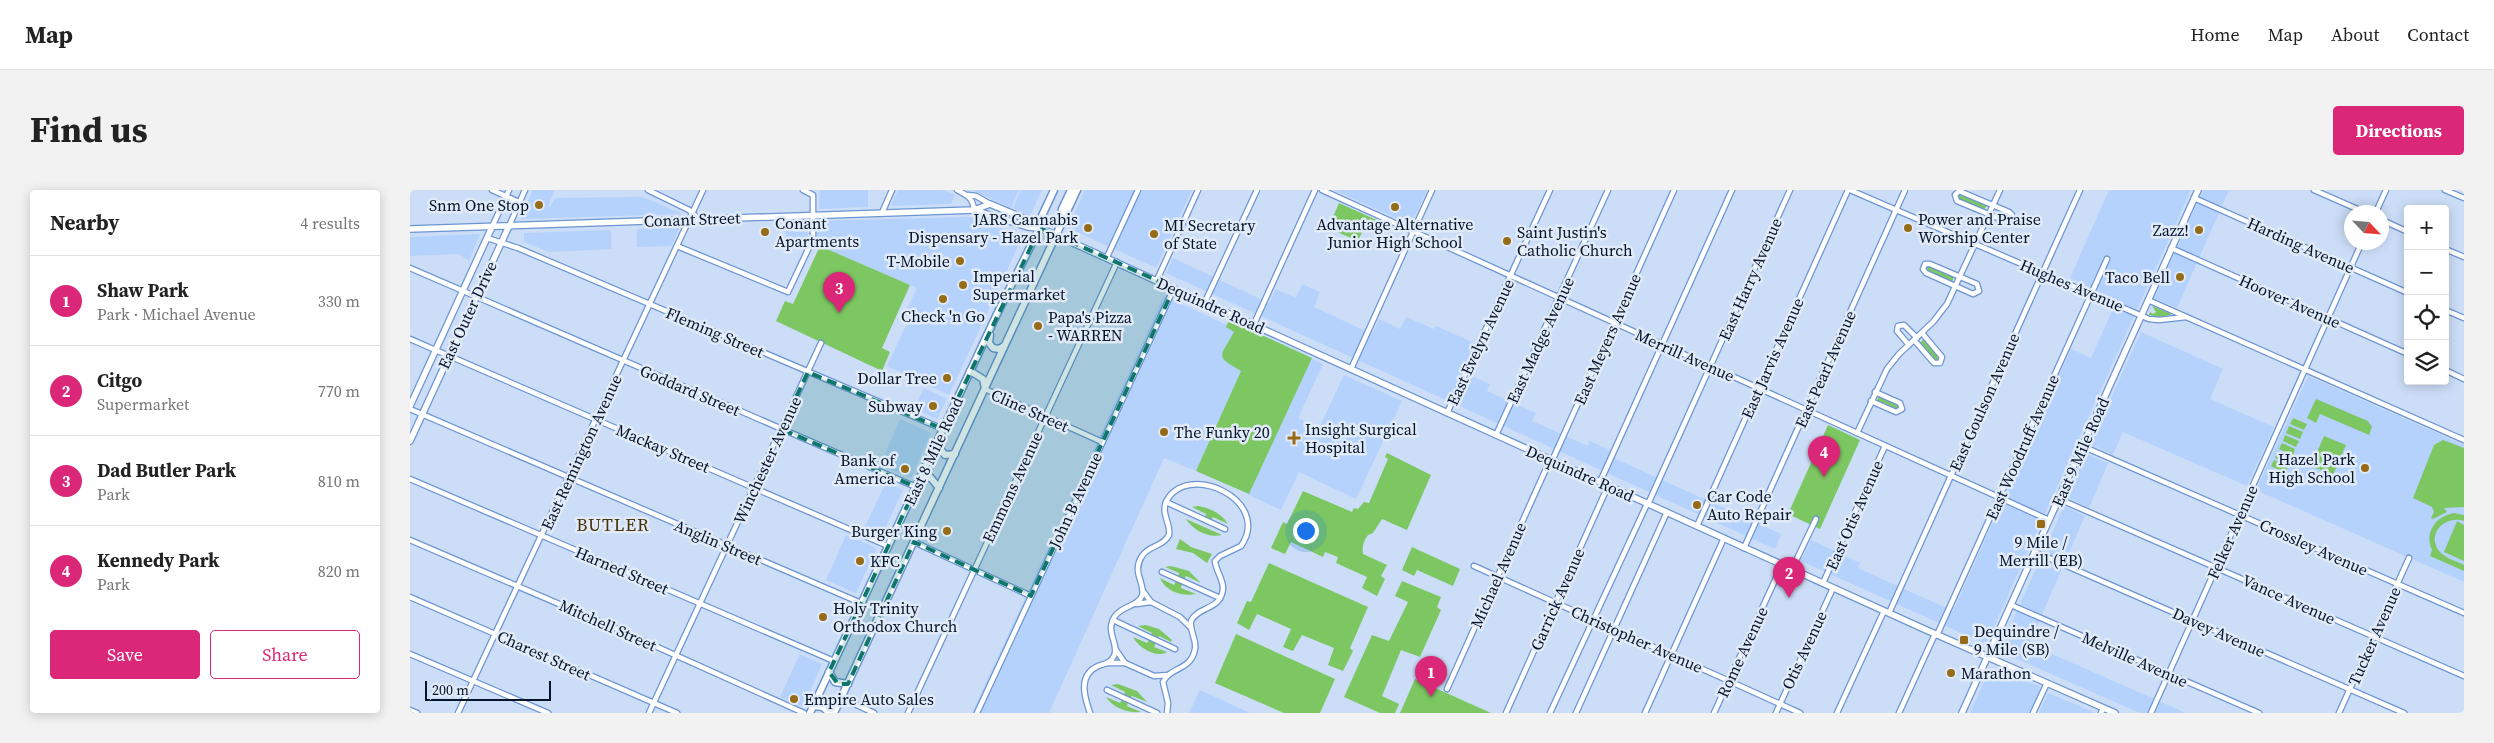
<!DOCTYPE html>
<html lang="en">
<head>
<meta charset="utf-8">
<style>
  body { margin:0; font-family:"Source Serif 4",serif; background:#f2f2f2; color:#222 }
  .controls { position:absolute; right:15px; top:15px; display:grid; overflow:hidden; border-radius:5px; box-shadow:0 2px 12px #0003 }
  .controls button { width:45px; height:45px; display:grid; place-items:center; padding:0; border:0; border-bottom:1px solid #e0e0e0; background:#fff; color:#222; font:25px sans-serif }
  .compass { position:absolute; left:1934px; top:15px; width:45px; height:45px; border-radius:50%; background:#fff; box-shadow:0 2px 12px #0003; rotate:116deg }
  .scale { position:absolute; left:15px; bottom:12px; width:126px; box-sizing:border-box; padding-left:5px; border:2px solid #06142b; border-top:0; font-size:14px; line-height:18px; white-space:nowrap; color:#06142b; -webkit-text-stroke:4px #e1eaf7; paint-order:stroke }
  .you { position:absolute; left:895px; top:340px; width:18px; height:18px; margin:-12px; border:4px solid #fff; border-radius:50%; background:#1a73e8; box-shadow:0 0 0 8px #1a73e833 }
  .badge { display:grid; place-items:center; width:32px; height:32px; border-radius:50%; background:#db2777; color:#fff; font-size:16px; font-weight:700 }
  .pin { position:absolute; translate:-50% -41px; filter:drop-shadow(0 1px 2px #0008) }
  .pin::after { content:''; position:absolute; top:26px; width:18px; height:15px; background:inherit; clip-path:polygon(0 0,100% 0,50% 100%) }
  .list { margin:0; padding:0; list-style:none }
  h2 { display:flex; justify-content:space-between; align-items:center; height:65px; margin:0; padding:0 20px; font-size:21px }
  h2 small { font-size:16px; font-weight:400; color:#767676 }
  .list li { display:grid; grid-template-columns:32px 1fr auto; gap:15px; align-items:center; box-sizing:border-box; height:90px; padding:0 20px; border-top:1px solid #e0e0e0 }
  .list b { display:block; font-size:19px; white-space:nowrap }
  .list p { margin:0; font-size:16px; white-space:nowrap; color:#767676 }
  .list em { font-size:16px; font-style:normal; color:#767676 }
  .actions { display:flex; gap:10px; padding:15px 20px }
  .actions a { flex:1; padding:11px 0; border:1px solid #db2777; border-radius:5px; text-align:center; font-size:18px; color:#db2777 }
  .actions .main { background:#db2777; color:#fff }
  .icon { flex:none; width:28px; height:28px; fill:none; stroke:currentColor; stroke-width:2; stroke-linecap:round; stroke-linejoin:round }
  .map { position:relative; flex:none; width:2054px; height:523px; overflow:hidden; border-radius:5px }
  header { display:flex; align-items:center; gap:30px; box-sizing:border-box; height:70px; padding:0 25px; background:#fff; border-bottom:1px solid #e0e0e0 }
  header strong { font-size:24px }
  nav { display:flex; gap:28px; margin-inline-start:auto; font-size:18px }
  .intro { display:flex; align-items:center; justify-content:space-between; box-sizing:border-box; height:120px; padding:0 30px }
  h1 { margin:0; font-size:35px }
  .button { padding:12px 22px; border-radius:5px; background:#db2777; color:#fff; font-size:18px; font-weight:700 }
  main { display:flex; gap:30px; padding:0 30px }
  aside { flex:1; background:#fff; border-radius:5px; box-shadow:0 2px 12px #0003 }
  .map>svg:first-child { display:block }
  .built { fill:#b5d2fc }
  .green { fill:#7dc763 }
  .lines { fill:none; stroke-linecap:round; stroke-linejoin:round }
  .minor-casing { stroke:#6c95d1; stroke-width:7 }
  .major-casing { stroke:#6c95d1; stroke-width:8 }
  .highway-casing { stroke:#6c95d1; stroke-width:9 }
  .minor { stroke:#fff; stroke-width:4.5 }
  .major { stroke:#fff; stroke-width:5.5 }
  .highway { stroke:#fff; stroke-width:6 }
  .marked { fill:#0f766e; fill-opacity:0.2; stroke:#0f766e; stroke-width:4; stroke-dasharray:10 6; stroke-linejoin:round }
  .poi-dot { fill:#966b18; stroke:#e1eaf7; stroke-width:2 }
  .labels { text-anchor:middle; stroke-width:5; stroke-linejoin:round; paint-order:stroke }
  .poi-label { font-size:16px; fill:#06142b; stroke:#e1eaf7; text-anchor:start }
  .street-label { font-size:16px; fill:#06142b; stroke:#e1eaf7 }
  .neighbourhood-label { font-size:18px; letter-spacing:1px; fill:#48330d; stroke:#e1eaf7 }
</style>
</head>
<body>
<header>
<strong>Map</strong>
<nav><a>Home</a><a>Map</a><a>About</a><a>Contact</a></nav>
</header>
<div class="intro"><h1>Find us</h1><a class="button">Directions</a></div>
<main>
<aside>
<h2>Nearby<small>4 results</small></h2>
<ul class="list">
<li><span class="badge">1</span><div><b>Shaw Park</b><p>Park · Michael Avenue</p></div><em>330 m</em></li>
<li><span class="badge">2</span><div><b>Citgo</b><p>Supermarket</p></div><em>770 m</em></li>
<li><span class="badge">3</span><div><b>Dad Butler Park</b><p>Park</p></div><em>810 m</em></li>
<li><span class="badge">4</span><div><b>Kennedy Park</b><p>Park</p></div><em>820 m</em></li>
</ul>
<div class="actions"><a class="main">Save</a><a>Share</a></div>
</aside>
<div class="map">
<svg width="2054" height="523" viewBox="0 0 2054 523">
  <rect width="100%" height="100%" fill="#ccddf7"/>
  <!-- built -->
  <g class="built">
    <path d="M123,0H145L138,16L140,17L145,8L233,7L273,24L110,29Z"/>
    <path d="M410,0H458V17L409,19Z"/>
    <path d="M488,0H533L545,5L541,14L481,16Z"/>
    <path d="M562,0H609L601,18Z"/>
    <path d="M611,0H632L620,26L603,18Z"/>
    <path d="M675,0H782L746,78L658,38Z"/>
    <path d="M924,0H1017L1001,35Z"/>
    <path d="M1699,0H1781L1576,454L1391,371L1401,350L1450,373L1448,378L1543,421L1661,159L1681,168L1707,110L1660,88Z"/>
    <path d="M1793,0H1819L1767,118L1744,108Z"/>
    <path d="M557,27L574,30L612,48L539,205L477,176L501,125L496,122L507,98L410,56L406,53V31Z"/>
    <path d="M398,32V52L376,53L375,33Z"/>
    <path d="M270,37L261,56L227,57V39Z"/>
    <path d="M201,40V59L139,62L114,52V43Z"/>
    <path d="M70,44L59,71L49,64L0,66V47Z"/>
    <path d="M763,68L859,113L866,99L886,108L892,94L910,102L904,117L962,144L969,129L990,139L996,127L1024,139L1026,136L1073,157L1061,186L1080,194L1077,201L1126,223L1122,231L1178,256L1180,251L1200,260L1206,269L1371,344L1365,359L756,83Z"/>
    <path d="M754,106L817,135L824,142L813,162L831,181L803,246L786,281L754,268L639,523H562Z"/>
    <path d="M1731,142L1813,179L1800,209L1864,237L1837,296L1713,242L1703,265L1680,254Z"/>
    <path d="M900,168L913,174L888,228L909,238L934,185L992,211L946,309L889,282L871,320L837,304Z"/>
    <path d="M1898,186L2054,255V392L1846,300Z"/>
    <path d="M514,198L537,209L527,229L504,219Z"/>
    <path d="M490,229L521,243L501,288L470,275Z"/>
    <path d="M1676,264L1698,273L1679,318L1657,307Z"/>
    <path d="M476,292L493,300L472,345L455,337Z"/>
    <path d="M1654,316L1675,326L1619,454L1776,523H1730L1589,461Z"/>
    <path d="M436,345L467,358L446,403L416,390Z"/>
    <path d="M390,464L412,474L393,517L370,507Z"/>
    <path d="M1580,479H1588L1631,497L1620,523H1560Z"/>
    <path d="M790,500L840,523H779Z"/>
    <path d="M1638,503L1686,523H1629Z"/>
  </g>
  <!-- green -->
  <g class="green">
    <path d="M1550,3L1577,15L1574,20L1549,9L1547,5Z"/>
    <path d="M929,13L969,31L965,42L954,38L948,51L918,38Z"/>
    <path d="M410,56L500,95L472,158L480,162L472,181L366,131L375,111L383,114Z"/>
    <path d="M1518,75L1544,87L1542,92L1516,81L1515,77Z"/>
    <path d="M1742,116L1760,123L1761,125L1749,127L1739,125L1740,122L1743,124L1746,122Z"/>
    <path d="M819,130L902,168L839,304L786,281L831,181C805,165 809,169 824,142L816,137Z"/>
    <path d="M1514,149L1530,166L1529,171L1525,170L1510,153Z"/>
    <path d="M1469,206L1488,215L1489,218L1486,220L1467,211Z"/>
    <path d="M1906,209L1958,231L1962,237L1959,245L1910,224L1906,233L1897,228Z"/>
    <path d="M1883,228L1897,234L1894,240L1880,234Z"/>
    <path d="M1418,235L1450,250L1410,339L1378,324Z"/>
    <path d="M1879,236L1893,242L1890,249L1876,243Z"/>
    <path d="M1875,245L1889,251L1886,257L1873,251Z"/>
    <path d="M1914,246L1936,255L1923,285L1901,276Z"/>
    <path d="M2033,250L2054,258V317L2034,318L2037,322L2023,329L2021,328L2024,322L2022,317L2003,308L2024,255Z"/>
    <path d="M1872,253L1885,259L1883,266L1869,259Z"/>
    <path d="M1868,261L1882,268L1879,274L1865,268Z"/>
    <path d="M977,263L1021,285L997,340L972,329L963,343L958,345C953,352 952,357 953,364L977,375L971,386L975,389L967,406L952,398L957,387L926,373L928,367L915,362L913,367L881,352L875,364L861,358L873,332L877,334L893,301L942,322L944,318L948,319L954,312L959,313L978,269L975,267Z"/>
    <path d="M1864,270L1878,276L1875,283L1861,276Z"/>
    <path d="M788,316C800,318 811,323 818,334L803,327L801,330L795,328L796,324L782,317Z"/>
    <path d="M2044,323L2054,325V331C2036,325 2016,343 2029,361C2035,368 2046,371 2054,375V381L2020,366L2022,360C2014,342 2026,326 2044,323Z"/>
    <path d="M776,329L812,345C798,348 784,341 776,329Z"/>
    <path d="M2047,331L2054,335V371L2034,362Z"/>
    <path d="M770,349L781,357L802,364L797,373L783,363L766,359Z"/>
    <path d="M1002,357L1050,379L1043,396L1007,380L1004,386L992,380Z"/>
    <path d="M859,373L958,417L940,458L943,461L933,481L918,475L924,458L892,445L883,461L873,457L881,439L847,424L839,440L827,433L837,411L841,412Z"/>
    <path d="M761,376L779,381L791,393L776,386L774,390L768,387L769,383L755,377Z"/>
    <path d="M750,388L764,395L766,391L772,394L771,398L786,404C772,407 755,401 750,388Z"/>
    <path d="M992,391L1031,407L1027,417L1031,420L1010,467L991,460L972,506L989,514L985,523H970L934,507L962,445L979,451L998,412L985,406Z"/>
    <path d="M736,435L749,439L762,450L761,452L749,446L747,449L740,446L742,443L728,436Z"/>
    <path d="M826,444L925,489L910,523H874L805,493Z"/>
    <path d="M723,447L737,453L739,450L746,453L744,457L757,462C746,469 728,457 723,447Z"/>
    <path d="M1005,489L1081,523H990Z"/>
    <path d="M708,494L727,501L737,512L722,506L720,509L713,506L715,502L701,495Z"/>
    <path d="M696,507L710,513L712,510L718,512L717,516L731,522C717,523 703,518 696,507Z"/>
  </g>
  <g class="lines">
    <!-- minor casing -->
    <g class="minor-casing">
      <g id="minor">
        <path d="M82,0L109,12"/>
        <path d="M238,0L279,20L289,29"/>
        <path d="M547,0C557,5 563,8 564,20"/>
        <path d="M912,0L1639,330"/>
        <path d="M1440,0L1739,129L1749,130L1776,127"/>
        <path d="M1904,0L1954,22"/>
        <path d="M2035,0L2054,8"/>
        <path d="M1549,1L1599,22L1602,25L1601,30L1595,31L1547,11L1545,5Z"/>
        <path d="M558,5L566,6L580,14"/>
        <path d="M1784,8L1998,103"/>
        <path d="M1966,22L1976,0"/>
        <path d="M472,23L482,0"/>
        <path d="M1972,30L1998,42"/>
        <path d="M99,36L115,0"/>
        <path d="M82,37L99,0"/>
        <path d="M77,48L108,58L533,239"/>
        <path d="M267,56L378,102L403,49V5L393,0"/>
        <path d="M1761,58L1998,164"/>
        <path d="M2035,59L2054,67"/>
        <path d="M697,67L728,0"/>
        <path d="M1515,74H1520L1567,94L1569,101L1563,104L1516,83L1513,79Z"/>
        <path d="M0,78L506,297"/>
        <path d="M747,90L788,0"/>
        <path d="M1738,110L2054,250"/>
        <path d="M795,112L847,0"/>
        <path d="M2035,120L2054,128"/>
        <path d="M844,134L905,0"/>
        <path d="M0,149L478,356"/>
        <path d="M1504,150L1524,173H1530L1532,167L1512,143"/>
        <path d="M1499,155L1487,141L1488,136L1494,135L1507,148"/>
        <path d="M941,179L1022,0"/>
        <path d="M2035,180L2054,189"/>
        <path d="M575,199L692,252"/>
        <path d="M1461,211L1486,222L1492,219L1490,213L1465,202"/>
        <path d="M0,219L451,413"/>
        <path d="M1037,223L1140,0"/>
        <path d="M1447,243L1477,179L1489,164L1523,132L1537,114L1590,0"/>
        <path d="M1086,245L1198,0"/>
        <path d="M1672,256L2054,423"/>
        <path d="M1142,271L1264,0"/>
        <path d="M0,289L424,471"/>
        <path d="M1190,292L1322,0"/>
        <path d="M1649,309L2054,486"/>
        <path d="M756,312L815,339"/>
        <path d="M1238,314L1380,0"/>
        <path d="M1287,336L1438,0"/>
        <path d="M0,350L205,438L394,523"/>
        <path d="M504,352L621,406"/>
        <path d="M1334,358L1495,0"/>
        <path d="M1625,362L1994,523"/>
        <path d="M1064,376L1390,523"/>
        <path d="M1382,379L1406,329"/>
        <path d="M752,382L810,408"/>
        <path d="M1413,393L1475,256"/>
        <path d="M733,401L741,412"/>
        <path d="M0,407L267,523"/>
        <path d="M726,414L741,412L770,427L780,437"/>
        <path d="M1601,415L1849,523"/>
        <path d="M1479,423L1670,0"/>
        <path d="M703,430L765,459"/>
        <path d="M1527,445L1697,69"/>
        <path d="M706,460L715,473"/>
        <path d="M0,464L138,523"/>
        <path d="M697,473H715L744,486L758,485"/>
        <path d="M1037,499L1140,270"/>
        <path d="M697,500L747,523"/>
        <path d="M432,508L464,523"/>
        <path d="M0,520L7,523"/>
        <path d="M48,523L293,0"/>
        <path d="M239,523L411,153"/>
        <path d="M498,523L707,72"/>
        <path d="M567,523L764,98"/>
        <path d="M680,523C674,506 668,485 688,476C694,474 701,473 704,466C710,454 694,442 705,426C712,416 728,416 732,406C736,393 721,383 732,366C739,355 753,357 759,345C761,334 751,324 756,312C776,270 863,310 831,356L810,366L805,371C806,381 813,389 813,398C812,420 788,416 781,431C779,441 787,449 785,459C781,481 761,476 753,492L758,513L757,523"/>
        <path d="M1096,523L1198,296"/>
        <path d="M1140,523L1237,314"/>
        <path d="M1166,523L1257,322"/>
        <path d="M1235,523L1314,348"/>
        <path d="M1304,523L1372,375"/>
        <path d="M1366,523L1423,398"/>
        <path d="M1427,523L1474,421"/>
        <path d="M1489,523L1525,444"/>
        <path d="M1623,523L1637,493"/>
        <path d="M1691,523L1693,518"/>
        <path d="M1741,523L1952,52"/>
        <path d="M1929,523L1999,368"/>
      </g>
    </g>
    <!-- major casing -->
    <g class="major-casing">
      <g id="major">
        <path d="M564,20L618,37L630,38"/>
        <path d="M0,39L564,20L580,14L623,32L630,38L1514,439L1705,523"/>
        <path d="M0,216L82,37"/>
        <path d="M0,251L99,36"/>
        <path d="M1552,523L1788,0"/>
      </g>
    </g>
    <!-- highway casing -->
    <g class="highway-casing">
      <g id="highway">
        <path d="M651,31L652,19L661,0"/>
        <path d="M580,145L579,153L583,158L589,159L594,156"/>
        <path d="M560,181L573,189L575,198"/>
        <path d="M526,254L535,265L545,264"/>
        <path d="M511,287L521,288L529,298"/>
        <path d="M419,482L425,492L438,494"/>
        <path d="M403,516L413,517L419,523"/>
        <path d="M400,523L587,124L629,39L630,30L644,0"/>
        <path d="M424,523L667,0"/>
      </g>
    </g>
    <!-- minor -->
    <use href="#minor" class="minor"/>
    <!-- major -->
    <use href="#major" class="major"/>
    <!-- highway -->
    <use href="#highway" class="highway"/>
  </g>
  <!-- marked area -->
  <path class="marked" d="M630,38L764,98L621,406L504,352L438,494H428L419,482L506,297L371,239L398,182L533,239Z"/>
  <!-- markers -->
  <g class="poi-dot">
    <circle cx="129" cy="15" r="5"/>
    <circle cx="985" cy="17" r="5"/>
    <circle cx="678" cy="38" r="5"/>
    <circle cx="1498" cy="38" r="5"/>
    <circle cx="1789" cy="40" r="5"/>
    <circle cx="355" cy="42" r="5"/>
    <circle cx="744" cy="44" r="5"/>
    <circle cx="1097" cy="51" r="5"/>
    <circle cx="550" cy="71" r="5"/>
    <circle cx="1770" cy="87" r="5"/>
    <circle cx="553" cy="95" r="5"/>
    <circle cx="533" cy="109" r="5"/>
    <circle cx="628" cy="136" r="5"/>
    <circle cx="537" cy="188" r="5"/>
    <circle cx="523" cy="216" r="5"/>
    <circle cx="754" cy="242" r="5"/>
    <path d="M881.5 240.5h5v5h5v5h-5v5h-5v-5h-5v-5h5z"/>
    <circle cx="1955" cy="278" r="5"/>
    <circle cx="495" cy="279" r="5"/>
    <circle cx="1287" cy="315" r="5"/>
    <rect x="1626" y="329" width="10" height="10" rx="2.5"/>
    <circle cx="537" cy="341" r="5"/>
    <circle cx="450" cy="371" r="5"/>
    <circle cx="413" cy="427" r="5"/>
    <rect x="1549" y="445" width="10" height="10" rx="2.5"/>
    <circle cx="1541" cy="483" r="5"/>
    <circle cx="384" cy="509" r="5"/>
  </g>
  <g class="labels">
    <!-- poi labels -->
    <g class="poi-label">
      <text x="119" y="21" text-anchor="end">Snm One Stop</text>
      <text x="668" y="35" text-anchor="end">JARS Cannabis<tspan x="668" dy="18">Dispensary - Hazel Park</tspan></text>
      <text x="1508" y="35">Power and Praise<tspan x="1508" dy="18">Worship Center</tspan></text>
      <text x="365" y="39">Conant<tspan x="365" dy="18">Apartments</tspan></text>
      <text x="985" y="40" text-anchor="middle">Advantage Alternative<tspan x="985" dy="18">Junior High School</tspan></text>
      <text x="754" y="41">MI Secretary<tspan x="754" dy="18">of State</tspan></text>
      <text x="1779" y="46" text-anchor="end">Zazz!</text>
      <text x="1107" y="48">Saint Justin's<tspan x="1107" dy="18">Catholic Church</tspan></text>
      <text x="540" y="77" text-anchor="end">T-Mobile</text>
      <text x="563" y="92">Imperial<tspan x="563" dy="18">Supermarket</tspan></text>
      <text x="1760" y="93" text-anchor="end">Taco Bell</text>
      <text x="533" y="132" text-anchor="middle">Check 'n Go</text>
      <text x="638" y="133">Papa's Pizza<tspan x="638" dy="18">- WARREN</tspan></text>
      <text x="527" y="194" text-anchor="end">Dollar Tree</text>
      <text x="513" y="222" text-anchor="end">Subway</text>
      <text x="895" y="245">Insight Surgical<tspan x="895" dy="18">Hospital</tspan></text>
      <text x="764" y="248">The Funky 20</text>
      <text x="1945" y="275" text-anchor="end">Hazel Park<tspan x="1945" dy="18">High School</tspan></text>
      <text x="485" y="276" text-anchor="end">Bank of<tspan x="485" dy="18">America</tspan></text>
      <text x="1297" y="312">Car Code<tspan x="1297" dy="18">Auto Repair</tspan></text>
      <text x="527" y="347" text-anchor="end">Burger King</text>
      <text x="1631" y="358" text-anchor="middle">9 Mile /<tspan x="1631" dy="18">Merrill (EB)</tspan></text>
      <text x="460" y="377">KFC</text>
      <text x="423" y="424">Holy Trinity<tspan x="423" dy="18">Orthodox Church</tspan></text>
      <text x="1564" y="447">Dequindre /<tspan x="1564" dy="18">9 Mile (SB)</tspan></text>
      <text x="1551" y="489">Marathon</text>
      <text x="394" y="515">Empire Auto Sales</text>
    </g>
    <!-- street labels -->
    <g class="street-label">
      <text transform="translate(282 29) rotate(-2)" y="6">Conant Street</text>
      <text transform="translate(1891 55) rotate(24)" y="6">Harding Avenue</text>
      <text transform="translate(1340 89) rotate(-66)" y="6">East Harry Avenue</text>
      <text transform="translate(1662 95) rotate(23)" y="6">Hughes Avenue</text>
      <text transform="translate(1880 111) rotate(24)" y="6">Hoover Avenue</text>
      <text transform="translate(801 115) rotate(24)" y="6">Dequindre Road</text>
      <text transform="translate(57 125) rotate(-65)" y="6">East Outer Drive</text>
      <text transform="translate(305 142) rotate(23)" y="6">Fleming Street</text>
      <text transform="translate(1197 149) rotate(-66)" y="6">East Meyers Avenue</text>
      <text transform="translate(1130 150) rotate(-65)" y="6">East Madge Avenue</text>
      <text transform="translate(1070 152) rotate(-65)" y="6">East Evelyn Avenue</text>
      <text transform="translate(1275 165) rotate(24)" y="6">Merrill Avenue</text>
      <text transform="translate(1362 168) rotate(-66)" y="6">East Jarvis Avenue</text>
      <text transform="translate(1415 179) rotate(-66)" y="6">East Pearl Avenue</text>
      <text transform="translate(280 200) rotate(23)" y="6">Goddard Street</text>
      <text transform="translate(1574 212) rotate(-66)" y="6">East Goulson Avenue</text>
      <text transform="translate(620 220) rotate(24)" y="6">Cline Street</text>
      <text transform="translate(1612 257) rotate(-66)" y="6">East Woodruff Avenue</text>
      <text transform="translate(253 258) rotate(23)" y="6">Mackay Street</text>
      <text transform="translate(523 261) rotate(-65)" y="6">East 8 Mile Road</text>
      <text transform="translate(171 262) rotate(-65)" y="6">East Remington Avenue</text>
      <text transform="translate(1670 262) rotate(-66)" y="6">East 9 Mile Road</text>
      <text transform="translate(357 270) rotate(-65)" y="6">Winchester Avenue</text>
      <text transform="translate(1170 283) rotate(24)" y="6">Dequindre Road</text>
      <text transform="translate(602 297) rotate(-65)" y="6">Emmons Avenue</text>
      <text transform="translate(665 310) rotate(-65)" y="6">John B Avenue</text>
      <text transform="translate(1444 325) rotate(-66)" y="6">East Otis Avenue</text>
      <text transform="translate(1822 342) rotate(-66)" y="6">Felker Avenue</text>
      <text transform="translate(308 352) rotate(23)" y="6">Anglin Street</text>
      <text transform="translate(1904 357) rotate(24)" y="6">Crossley Avenue</text>
      <text transform="translate(212 380) rotate(23)" y="6">Harned Street</text>
      <text transform="translate(1088 385) rotate(-66)" y="6">Michael Avenue</text>
      <text transform="translate(1147 409) rotate(-66)" y="6">Garrick Avenue</text>
      <text transform="translate(1879 409) rotate(24)" y="6">Vance Avenue</text>
      <text transform="translate(198 435) rotate(24)" y="6">Mitchell Street</text>
      <text transform="translate(1809 442) rotate(24)" y="6">Davey Avenue</text>
      <text transform="translate(1964 446) rotate(-66)" y="6">Tucker Avenue</text>
      <text transform="translate(1227 449) rotate(24)" y="6">Christopher Avenue</text>
      <text transform="translate(1394 460) rotate(-65)" y="6">Otis Avenue</text>
      <text transform="translate(1332 462) rotate(-65)" y="6">Rome Avenue</text>
      <text transform="translate(134 465) rotate(24)" y="6">Charest Street</text>
      <text transform="translate(1725 469) rotate(24)" y="6">Melville Avenue</text>
    </g>
    <!-- neighbourhood labels -->
    <g class="neighbourhood-label">
      <text x="203" y="341">BUTLER</text>
    </g>
  </g>
</svg>
<div class="controls">
<button>+</button>
<button>−</button>
<button><svg class="icon" aria-label="locate" viewBox="0 0 24 24"><circle cx="12" cy="12" r="6"/><path d="M12 2v4M12 18v4M2 12h4M18 12h4"/></svg></button>
<button><svg class="icon" aria-label="layers" viewBox="0 0 24 24"><path d="M12 4l9 5-9 5-9-5zM3 14l9 5 9-5"/></svg></button>
</div>
<svg class="compass" viewBox="-18 -18 36 36"><path d="M0-13l5 13h-10z" fill="#e53935"/><path d="M0 13l5-13h-10z" fill="#767676"/></svg>
<div class="scale">200 m</div>
<div class="you"></div>
<div class="pin badge" style="left:1021px;top:507px">1</div>
<div class="pin badge" style="left:1379px;top:408px">2</div>
<div class="pin badge" style="left:429px;top:123px">3</div>
<div class="pin badge" style="left:1414px;top:287px">4</div>
</div>
</main>
</body>
</html>
